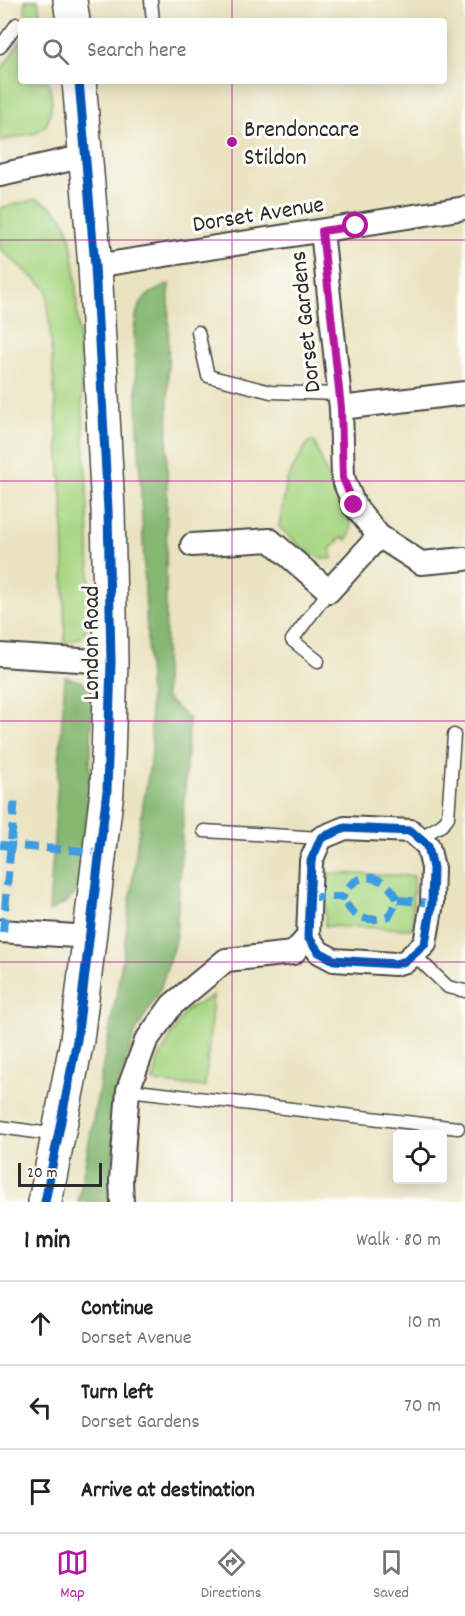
<!DOCTYPE html>
<html lang="en">
<head>
<meta charset="utf-8">
<style>
  body { margin:0; font-family:Dekko,sans-serif; background:#f2f2f2; color:#222 }
  .controls { position:absolute; right:18px; bottom:18px; display:grid; overflow:hidden; border-radius:6px; box-shadow:0 3px 15px #0003 }
  .controls button { width:54px; height:54px; display:grid; place-items:center; padding:0; border:0; border-bottom:2px solid #e0e0e0; background:#fff; color:#222; font:30px sans-serif }
  .scale { position:absolute; left:18px; bottom:15px; width:84px; box-sizing:border-box; padding-left:6px; border:3px solid #2b2b2b; border-top:0; font-size:16px; line-height:21px; white-space:nowrap; color:#2b2b2b; -webkit-text-stroke:4px #fdfcf7; paint-order:stroke }
  .stop { position:absolute; width:18px; height:18px; margin:-14px; border:4px solid #b5179e; border-radius:50%; background:#fff }
  .stop.end { background:#b5179e; border-color:#fff; box-shadow:0 2px 6px #0008 }
  .list { margin:0; padding:0; list-style:none }
  h2 { display:flex; justify-content:space-between; align-items:center; height:78px; margin:0; padding:0 24px; font-size:26px }
  h2 small { font-size:20px; font-weight:400; color:#767676 }
  .list li { display:grid; grid-template-columns:39px 1fr auto; gap:18px; align-items:center; box-sizing:border-box; height:84px; padding:0 24px; border-top:2px solid #e0e0e0 }
  .list b { display:block; font-size:22px; white-space:nowrap }
  .list p { margin:0; font-size:20px; white-space:nowrap; color:#767676 }
  .list em { font-size:20px; font-style:normal; color:#767676 }
  .icon { flex:none; width:33px; height:33px; fill:none; stroke:currentColor; stroke-width:2; stroke-linecap:round; stroke-linejoin:round }
  .map { position:relative; flex:none; width:465px; height:1202px; overflow:hidden }
  .search { position:absolute; background:#fff; box-shadow:0 3px 15px #0003; left:18px; right:18px; top:18px; height:66px; display:flex; align-items:center; gap:15px; box-sizing:border-box; padding:0 21px; border-radius:6px; color:#767676; font-size:22px }
  .sheet { height:330px; background:#fff }
  nav { display:flex; justify-content:space-around; align-items:center; box-sizing:border-box; height:84px; border-top:2px solid #e0e0e0; background:#fff; font-size:16px; color:#767676 }
  nav a { display:grid; justify-items:center; gap:3px }
  nav .on { color:#b5179e }
  .map>svg:first-child { display:block }
  .green { fill:#a9d784; stroke:#6a8158; stroke-width:1.5 }
  .forest { fill:#86b872; stroke:#58724e; stroke-width:1.5 }
  .lines { fill:none; stroke-linecap:round; stroke-linejoin:round }
  .lane-casing { stroke:#484742; stroke-width:15 }
  .street-casing { stroke:#484742; stroke-width:26 }
  .highway-casing { stroke:#484742; stroke-width:36 }
  .lane { stroke:#fff; stroke-width:12 }
  .street { stroke:#fff; stroke-width:22 }
  .highway { stroke:#fff; stroke-width:33 }
  .quiet { stroke:#3d9ce1; stroke-width:8; stroke-dasharray:15 8; stroke-linecap:butt }
  .cycleway-casing { stroke:#fdfcf7; stroke-width:13 }
  .cycleway { stroke:#0057b8; stroke-width:9 }
  .route { stroke:#b5179e; stroke-width:8 }
  .grid { fill:none; stroke:#b5179e; stroke-width:1.5; stroke-opacity:0.55 }
  .poi-dot { fill:#b5179e; stroke:#fdfcf7; stroke-width:2 }
  .labels { text-anchor:middle; stroke-width:6; stroke-linejoin:round; paint-order:stroke }
  .poi-label { font-size:24px; fill:#2b2b2b; stroke:#fdfcf7; text-anchor:start }
  .street-label { font-size:24px; fill:#2b2b2b; stroke:#fdfcf7 }
</style>
</head>
<body>
<div class="map">
<svg width="465" height="1202" viewBox="0 0 465 1202">
  <rect width="100%" height="100%" fill="#fdfcf7"/>
  <filter id="ink" filterUnits="userSpaceOnUse"><feTurbulence type="fractalNoise" baseFrequency=".0167" numOctaves="2"/><feDisplacementMap in="SourceGraphic" scale="12" xChannelSelector="R" yChannelSelector="G"/><feConvolveMatrix kernelMatrix="1 2 1 2 8 2 1 2 1" color-interpolation-filters="sRGB"/></filter>
  <filter id="wash" filterUnits="userSpaceOnUse"><feTurbulence type="fractalNoise" baseFrequency=".008" numOctaves="4" result="noise"/><feDisplacementMap in="SourceGraphic" scale="24" xChannelSelector="R" yChannelSelector="G"/><feGaussianBlur stdDeviation="1.35" result="paint"/><feColorMatrix in="noise" values="0 0 0 0 0 0 0 0 0 0 0 0 0 0 0 0 0 1.4 0 .05"/><feComposite in="paint" operator="in"/></filter>
  <g filter="url(#wash)">
    <rect width="100%" height="100%" fill="#eae3c1"/>
    <!-- green -->
    <g class="green">
      <path d="M25,0H38L41,21H26Z"/>
      <path d="M21,40V81H49L52,103L47,124L35,133L0,141V72Z"/>
      <path d="M36,199C72,213 70,236 75,270L88,512L91,619L82,637L65,643L63,510L47,289L0,249V208Z"/>
      <path d="M314,441L335,496L350,518L351,532L347,540L342,537L330,549L333,558C315,564 293,538 279,527L287,480L308,442Z"/>
      <path d="M327,873L414,876L412,929L325,926Z"/>
      <path d="M213,996L205,1087L153,1082L159,1058L186,1010Z"/>
    </g>
    <!-- forest -->
    <g class="forest">
      <path d="M169,284L165,697L189,719L176,938L161,987L135,1033L119,1083L109,1202H78L123,957L138,836L152,751L134,332C137,300 141,297 169,284Z"/>
      <path d="M65,677L83,682L93,694L89,791L78,891L67,902L49,912Z"/>
    </g>
  </g>
  <g filter="url(#ink)">
    <g class="lines">
      <!-- lane casing -->
      <g class="lane-casing">
        <g id="lane">
          <path d="M151,0L153,21"/>
          <path d="M0,47L17,24"/>
          <path d="M198,332L208,376L271,392L339,394"/>
          <path d="M318,661L292,640L329,591"/>
          <path d="M204,831L321,838"/>
          <path d="M419,838L442,825L448,817L454,735"/>
          <path d="M414,955L448,987L465,991"/>
          <path d="M128,1090L458,1128"/>
          <path d="M0,1127L57,1135"/>
        </g>
      </g>
      <!-- street casing -->
      <g class="street-casing">
        <g id="street">
          <path d="M0,175L86,156"/>
          <path d="M322,231L341,408L343,478L354,505L379,536L421,563L465,559"/>
          <path d="M95,266L465,208"/>
          <path d="M341,408L465,393"/>
          <path d="M192,545L270,540L329,591L379,536"/>
          <path d="M0,655L111,662"/>
          <path d="M345,828L411,831L428,846L433,868L432,903L425,944L406,961L395,964L334,960L319,952L308,937L311,861L321,838Z"/>
          <path d="M0,931L90,937"/>
          <path d="M122,1202L121,1180L128,1090L146,1041L172,1005L226,960L293,953L308,937"/>
        </g>
      </g>
      <!-- highway casing -->
      <g class="highway-casing">
        <g id="highway">
          <path d="M70,0L73,21"/>
          <path d="M45,1202L77,1040L107,791L111,662L108,510L95,266L79,81"/>
        </g>
      </g>
      <!-- lane -->
      <use href="#lane" class="lane"/>
      <!-- street -->
      <use href="#street" class="street"/>
      <!-- highway -->
      <use href="#highway" class="highway"/>
      <!-- quiet -->
      <g class="quiet">
        <path d="M0,845L100,852"/>
        <path d="M308,897H343C355,868 386,873 398,900L389,916C367,923 352,919 343,897"/>
        <path d="M398,900L432,903"/>
        <path d="M3,932L15,797"/>
      </g>
      <!-- cycleway casing -->
      <g class="cycleway-casing">
        <g id="cycleway">
          <path d="M345,828L411,831L428,846L433,868L432,903L425,944L406,961L395,964L334,960L319,952L308,937L311,861L321,838Z"/>
          <path d="M45,1202L77,1040L107,791L111,662L108,510L95,266L79,81"/>
        </g>
      </g>
      <!-- cycleway -->
      <use href="#cycleway" class="cycleway"/>
    </g>
  </g>
  <g class="lines" filter="url(#ink)">
    <!-- route -->
    <path class="route" d="M354,505L343,478L341,408L322,231L356,226"/>
  </g>
  <!-- grid -->
  <path class="grid" d="M232,0V21M232,81V1202M0,240H465M0,481H465M0,721H465M0,962H465"/>
  <!-- markers -->
  <circle class="poi-dot" cx="232" cy="142" r="6"/>
  <g class="labels">
    <!-- poi labels -->
    <g class="poi-label">
      <text x="244" y="136">Brendoncare<tspan x="244" dy="28">Stildon</tspan></text>
    </g>
    <!-- street labels -->
    <g class="street-label">
      <text transform="translate(258 213) rotate(-9)" y="8">Dorset Avenue</text>
      <text transform="translate(304 322) rotate(-96)" y="8">Dorset Gardens</text>
      <text transform="translate(90 643) rotate(-90)" y="8">London Road</text>
    </g>
  </g>
</svg>
<div class="controls">
<button><svg class="icon" aria-label="locate" viewBox="0 0 24 24"><circle cx="12" cy="12" r="6"/><path d="M12 2v4M12 18v4M2 12h4M18 12h4"/></svg></button>
</div>
<div class="scale">20 m</div>
<div class="stop" style="left:356px;top:226px"></div>
<div class="stop end" style="left:354px;top:505px"></div>
<div class="search"><svg class="icon" aria-label="search" viewBox="0 0 24 24"><circle cx="10" cy="10" r="6"/><path d="M15 15l6 6"/></svg>Search here</div>
</div>
<section class="sheet">
<h2>1 min<small>Walk · 80 m</small></h2>
<ul class="list">
<li><svg class="icon" aria-label="ahead" viewBox="0 0 24 24"><path d="M12 20V5M6 11l6-6 6 6"/></svg><div><b>Continue</b><p>Dorset Avenue</p></div><em>10 m</em></li>
<li><svg class="icon" aria-label="left" viewBox="0 0 24 24"><path d="M17 20v-9H6M10 6l-5 5 5 5"/></svg><div><b>Turn left</b><p>Dorset Gardens</p></div><em>70 m</em></li>
<li><svg class="icon" aria-label="arrive" viewBox="0 0 24 24"><path d="M6 21V4h12l-3 4 3 4H6"/></svg><div><b>Arrive at destination</b></div></li>
</ul>
</section>
<nav>
<a class="on"><svg class="icon" aria-label="map" viewBox="0 0 24 24"><path d="M3 6l6-2 6 2 6-2v14l-6 2-6-2-6 2zM9 4v14M15 6v14"/></svg>Map</a>
<a><svg class="icon" aria-label="directions" viewBox="0 0 24 24"><path d="M12 3l9 9-9 9-9-9zM9 14v-3h6M13 9l2 2-2 2"/></svg>Directions</a>
<a><svg class="icon" aria-label="saved" viewBox="0 0 24 24"><path d="M7 4h10v16l-5-4-5 4z"/></svg>Saved</a>
</nav>
</body>
</html>
